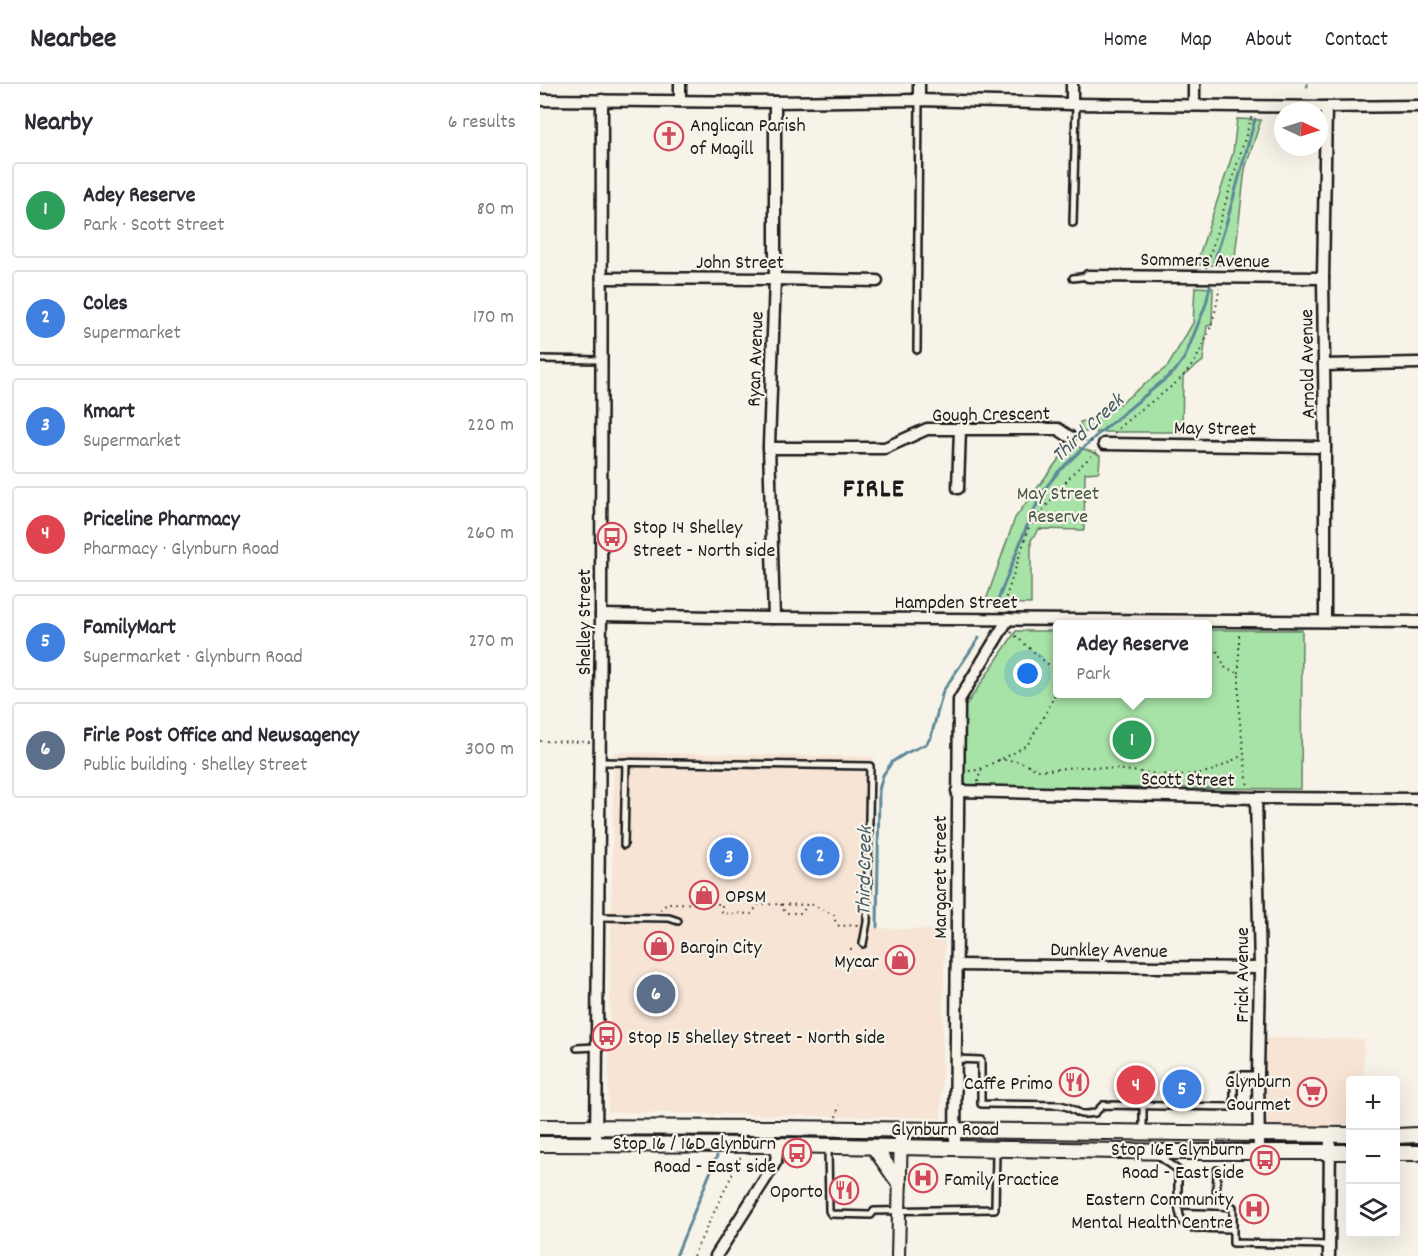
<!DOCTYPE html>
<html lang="en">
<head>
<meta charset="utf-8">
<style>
  body { margin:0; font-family:Dekko,sans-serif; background:#f2f2f3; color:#2b2b33 }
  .controls { position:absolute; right:18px; bottom:18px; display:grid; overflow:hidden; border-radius:6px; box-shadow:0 6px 24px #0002 }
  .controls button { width:54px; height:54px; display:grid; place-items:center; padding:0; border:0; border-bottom:2px solid #e1e1e2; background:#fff; color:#2b2b33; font:30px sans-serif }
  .compass { position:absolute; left:734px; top:18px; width:54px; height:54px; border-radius:50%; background:#fff; box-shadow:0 6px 24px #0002; rotate:94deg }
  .you { position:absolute; left:488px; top:590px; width:21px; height:21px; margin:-15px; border:4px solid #fff; border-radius:50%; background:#1a73e8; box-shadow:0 0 0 9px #1a73e833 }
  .badge { display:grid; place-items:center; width:39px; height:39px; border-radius:50%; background:#0b8043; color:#fff; font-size:20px; font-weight:700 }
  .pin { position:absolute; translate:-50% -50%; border:3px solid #fff; box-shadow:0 2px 6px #0006 }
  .popup { position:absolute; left:513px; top:536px; width:159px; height:78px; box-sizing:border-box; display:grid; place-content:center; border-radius:6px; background:#fff; filter:drop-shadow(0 2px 4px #0005); font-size:20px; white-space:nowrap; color:#7c7c81 }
  .popup b { font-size:22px; color:#2b2b33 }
  .popup::after { content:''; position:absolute; left:50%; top:100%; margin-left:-12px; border:12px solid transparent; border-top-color:#fff }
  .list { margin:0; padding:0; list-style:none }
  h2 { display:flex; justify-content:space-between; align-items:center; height:78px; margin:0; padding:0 24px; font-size:26px }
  h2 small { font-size:20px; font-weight:400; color:#7c7c81 }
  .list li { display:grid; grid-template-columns:39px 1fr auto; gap:18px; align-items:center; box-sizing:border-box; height:96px; margin:0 12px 12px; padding:0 12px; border:2px solid #e1e1e2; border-radius:6px }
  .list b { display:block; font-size:22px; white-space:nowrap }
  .list p { margin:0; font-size:20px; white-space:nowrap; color:#7c7c81 }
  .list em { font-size:20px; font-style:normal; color:#7c7c81 }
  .icon { flex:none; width:33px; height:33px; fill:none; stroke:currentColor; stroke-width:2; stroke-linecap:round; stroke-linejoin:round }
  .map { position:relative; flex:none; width:878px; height:1172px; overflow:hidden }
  header { display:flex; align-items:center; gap:36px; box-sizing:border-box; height:84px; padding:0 30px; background:#fff; border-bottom:2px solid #e1e1e2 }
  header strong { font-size:28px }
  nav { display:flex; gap:33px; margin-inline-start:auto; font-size:21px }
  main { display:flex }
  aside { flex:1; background:#fff }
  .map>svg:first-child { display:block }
  .built { fill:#f7e4d5 }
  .green { fill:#a7e2a7; stroke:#627f62; stroke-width:1.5 }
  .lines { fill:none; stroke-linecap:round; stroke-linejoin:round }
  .stream { stroke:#5d8898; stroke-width:3 }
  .service-casing { stroke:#1c1c1c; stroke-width:10 }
  .minor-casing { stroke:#1c1c1c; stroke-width:15 }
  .tertiary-casing { stroke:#1c1c1c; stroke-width:16 }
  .secondary-casing { stroke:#1c1c1c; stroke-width:18 }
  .path { stroke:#1c1c1c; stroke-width:2; stroke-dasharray:1.5 4.5; stroke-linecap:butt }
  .service { stroke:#f7f3e8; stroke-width:5 }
  .minor { stroke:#f7f3e8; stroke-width:10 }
  .tertiary { stroke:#f7f3e8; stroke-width:12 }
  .secondary { stroke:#f7f3e8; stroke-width:14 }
  .labels { text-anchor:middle; stroke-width:4.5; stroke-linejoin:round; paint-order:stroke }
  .poi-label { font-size:20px; fill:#1c1c1c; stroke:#f7f3e8; text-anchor:end }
  .street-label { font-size:20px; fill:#1c1c1c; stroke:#f7f3e8 }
  .park-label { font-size:20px; fill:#465746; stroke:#f7f3e8 }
  .water-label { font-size:21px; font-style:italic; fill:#425b64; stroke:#f7f3e8 }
  .district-label { font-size:26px; font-weight:bold; letter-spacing:1.5px; fill:#1c1c1c; stroke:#f7f3e8 }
</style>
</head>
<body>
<header>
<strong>Nearbee</strong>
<nav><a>Home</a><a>Map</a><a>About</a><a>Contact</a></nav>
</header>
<main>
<aside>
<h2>Nearby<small>6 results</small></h2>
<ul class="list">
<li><span class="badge" style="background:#2e9e5b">1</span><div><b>Adey Reserve</b><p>Park · Scott Street</p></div><em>80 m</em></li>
<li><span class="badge" style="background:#3f7fe0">2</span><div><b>Coles</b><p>Supermarket</p></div><em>170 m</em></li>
<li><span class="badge" style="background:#3f7fe0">3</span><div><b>Kmart</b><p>Supermarket</p></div><em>220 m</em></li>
<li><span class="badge" style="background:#e0444e">4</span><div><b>Priceline Pharmacy</b><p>Pharmacy · Glynburn Road</p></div><em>260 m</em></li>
<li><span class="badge" style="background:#3f7fe0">5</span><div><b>FamilyMart</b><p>Supermarket · Glynburn Road</p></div><em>270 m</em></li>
<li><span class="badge" style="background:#5c6f8a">6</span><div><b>Firle Post Office and Newsagency</b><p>Public building · Shelley Street</p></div><em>300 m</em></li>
</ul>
</aside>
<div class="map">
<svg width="878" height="1172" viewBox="0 0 878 1172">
  <rect width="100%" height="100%" fill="#f7f3e8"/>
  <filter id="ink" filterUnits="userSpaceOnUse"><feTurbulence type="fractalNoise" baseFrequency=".0167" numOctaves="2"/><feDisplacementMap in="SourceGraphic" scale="12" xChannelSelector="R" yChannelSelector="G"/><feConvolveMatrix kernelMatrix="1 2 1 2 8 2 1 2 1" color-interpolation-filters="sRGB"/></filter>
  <g filter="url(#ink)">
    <!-- built -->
    <g class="built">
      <path d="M74,668L334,673L333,844L405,846L401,1034L68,1028Z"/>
      <path d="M725,954L824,955L823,996H810V1047L724,1046Z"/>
    </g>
    <!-- green -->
    <g class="green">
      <path d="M697,35L721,36L705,85L694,181H656L693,69Z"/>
      <path d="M655,203L673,204L672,241L667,242L663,277L643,292L642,348H542L540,338L564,332L628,282L653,239Z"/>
      <path d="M530,360L560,371L559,388L545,389L544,446L499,445L491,456V520L445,519L475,434Z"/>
      <path d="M667,546H762L761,705L422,702L425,623L476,547H517V610H667Z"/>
    </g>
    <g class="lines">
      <!-- stream -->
      <g class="stream">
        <path d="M767,2V0"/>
        <path d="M674,178L687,137L715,35"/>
        <path d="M458,516L486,444L503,407L519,387L557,351L635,287L645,273L666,220L670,202"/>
        <path d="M337,843L339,706L343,691L352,678L366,669L386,660L391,653L403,607L439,554"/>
        <path d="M136,1172L177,1072"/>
      </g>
      <!-- service casing -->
      <g class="service-casing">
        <g id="service">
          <path d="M533,139L536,20"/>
          <path d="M533,194L548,192"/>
          <path d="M377,266L379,16"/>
          <path d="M0,275L61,276"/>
          <path d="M60,678L330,682L327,838L323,860"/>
          <path d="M84,761L86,678"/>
          <path d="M58,833L129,834L138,837"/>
          <path d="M37,964L56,963"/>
          <path d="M415,975L441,976V1020L520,1021L528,1023L541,1030H547L555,1029L563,1021L694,1023V991H718"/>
          <path d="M603,1047V1022"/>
          <path d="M288,1064L289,1127L291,1130L331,1131L334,1127L455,1125L456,1066"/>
          <path d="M617,1071L638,1086V1121L676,1122L677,1086"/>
          <path d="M638,1121C640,1132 640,1141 652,1144L693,1145"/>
          <path d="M676,1122L693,1123V1159L789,1161"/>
        </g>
      </g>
      <!-- minor casing -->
      <g class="minor-casing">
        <g id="minor">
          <path d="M0,16L235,18L379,16L532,20L786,23L878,22"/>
          <path d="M379,16V0"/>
          <path d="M140,17V0"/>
          <path d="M532,20V0"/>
          <path d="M654,21V0"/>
          <path d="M548,192L783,194"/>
          <path d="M62,194L235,195L337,197"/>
          <path d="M784,281L878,279"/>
          <path d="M564,360L785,363"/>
          <path d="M229,364H345L387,345H518L530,353"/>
          <path d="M418,404L420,345"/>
          <path d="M61,531L234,534L878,538"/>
          <path d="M234,534L229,361L235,195V18"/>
          <path d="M785,537V363L783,194L786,23"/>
          <path d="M417,707L716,714L878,715"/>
          <path d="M716,714L720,884L718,991L719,1068"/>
          <path d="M417,881L720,884"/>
          <path d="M56,1060L61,531L62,16"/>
          <path d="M415,1064L419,616L468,535"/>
          <path d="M176,1172L229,1089L236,1077L238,1061"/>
          <path d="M789,1172L790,1051"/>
        </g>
      </g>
      <!-- tertiary casing -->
      <g class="tertiary-casing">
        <path id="tertiary" d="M358,1172L361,1046"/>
      </g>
      <!-- secondary casing -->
      <g class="secondary-casing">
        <g id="secondary">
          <path d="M0,1043L236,1044L810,1051"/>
          <path d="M856,1052L878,1051"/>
          <path d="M0,1060L238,1061L636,1068H810"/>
          <path d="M334,1063L359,1099"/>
          <path d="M856,1069H878"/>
        </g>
      </g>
      <!-- path -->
      <g class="path">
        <path d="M666,184L712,31"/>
        <path d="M574,349C594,328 618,315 639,296C661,277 677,233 679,204"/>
        <path d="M539,355L554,358"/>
        <path d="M462,525L489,443L534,388L558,366"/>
        <path d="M471,548L504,577L517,587"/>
        <path d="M667,561L676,565L686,585L699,589V630L708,703"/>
        <path d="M699,589V547"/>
        <path d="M0,657L51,658"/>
        <path d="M458,676C468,676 476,676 485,680C490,681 493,685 498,686C512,687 532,682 548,683C588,684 627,696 667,688C681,685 691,676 704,671"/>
        <path d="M429,687L438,686L472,670L488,660L508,625L517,606"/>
        <path d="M438,698V694L443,684"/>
        <path d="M241,820L245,829H262L267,821"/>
        <path d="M120,826L128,819L182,820V829L211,830L219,820L273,821L294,831V835L299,842L317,841V843"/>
        <path d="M310,865H314"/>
        <path d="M296,1033L299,1021"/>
        <path d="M153,1172L201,1072"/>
      </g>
      <!-- service -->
      <use href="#service" class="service"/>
      <!-- minor -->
      <use href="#minor" class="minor"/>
      <!-- tertiary -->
      <use href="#tertiary" class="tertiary"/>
      <!-- secondary -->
      <use href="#secondary" class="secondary"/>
    </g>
  </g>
  <!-- icons -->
  <defs>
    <g id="church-ring" transform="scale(1.5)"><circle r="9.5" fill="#f7f3e8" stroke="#d1495b" stroke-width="1.5"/><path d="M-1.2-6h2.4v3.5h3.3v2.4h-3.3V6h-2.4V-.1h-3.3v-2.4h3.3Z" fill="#d1495b"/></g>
    <g id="bus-ring" transform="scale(1.5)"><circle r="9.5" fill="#f7f3e8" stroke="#d1495b" stroke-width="1.5"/><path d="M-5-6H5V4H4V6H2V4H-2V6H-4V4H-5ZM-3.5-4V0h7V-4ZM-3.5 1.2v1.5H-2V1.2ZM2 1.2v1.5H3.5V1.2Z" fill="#d1495b"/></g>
    <g id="shop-ring" transform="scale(1.5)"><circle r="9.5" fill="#f7f3e8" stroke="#d1495b" stroke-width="1.5"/><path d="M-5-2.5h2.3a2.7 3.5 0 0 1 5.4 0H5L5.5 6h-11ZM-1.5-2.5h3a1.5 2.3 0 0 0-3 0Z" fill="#d1495b"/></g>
    <g id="restaurant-ring" transform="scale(1.5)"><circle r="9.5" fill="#f7f3e8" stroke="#d1495b" stroke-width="1.5"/><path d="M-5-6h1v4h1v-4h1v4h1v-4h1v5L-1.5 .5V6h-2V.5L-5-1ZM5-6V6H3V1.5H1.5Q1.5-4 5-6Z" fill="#d1495b"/></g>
    <g id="supermarket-ring" transform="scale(1.5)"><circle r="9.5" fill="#f7f3e8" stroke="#d1495b" stroke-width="1.5"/><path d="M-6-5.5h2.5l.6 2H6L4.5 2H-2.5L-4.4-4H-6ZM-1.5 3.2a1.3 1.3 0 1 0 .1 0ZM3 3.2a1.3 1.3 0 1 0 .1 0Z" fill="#d1495b"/></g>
    <g id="hospital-ring" transform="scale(1.5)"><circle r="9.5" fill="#f7f3e8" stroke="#d1495b" stroke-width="1.5"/><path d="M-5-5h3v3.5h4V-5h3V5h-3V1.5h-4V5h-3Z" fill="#d1495b"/></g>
  </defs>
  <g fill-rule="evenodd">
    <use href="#church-ring" x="129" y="52"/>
    <use href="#bus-ring" x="72" y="453"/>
    <use href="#shop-ring" x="164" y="811"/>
    <use href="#shop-ring" x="119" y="862"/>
    <use href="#shop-ring" x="360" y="876"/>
    <use href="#bus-ring" x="67" y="952"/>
    <use href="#restaurant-ring" x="534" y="998"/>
    <use href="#supermarket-ring" x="772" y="1008"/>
    <use href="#bus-ring" x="257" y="1069"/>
    <use href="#bus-ring" x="725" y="1076"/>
    <use href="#hospital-ring" x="383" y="1094"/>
    <use href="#restaurant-ring" x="304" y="1106"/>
    <use href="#hospital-ring" x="714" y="1125"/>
  </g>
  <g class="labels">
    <!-- poi labels -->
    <g class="poi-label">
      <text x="150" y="47" text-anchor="start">Anglican Parish<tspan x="150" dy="23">of Magill</tspan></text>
      <text x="93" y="449" text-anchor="start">Stop 14 Shelley<tspan x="93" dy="23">Street - North side</tspan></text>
      <text x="185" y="818" text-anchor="start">OPSM</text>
      <text x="140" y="869" text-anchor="start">Bargin City</text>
      <text x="339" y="883">Mycar</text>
      <text x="88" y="959" text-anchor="start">Stop 15 Shelley Street - North side</text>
      <text x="751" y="1003">Glynburn<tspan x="751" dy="23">Gourmet</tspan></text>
      <text x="513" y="1005">Caffe Primo</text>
      <text x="236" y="1065">Stop 16 / 16D Glynburn<tspan x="236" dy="23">Road - East side</tspan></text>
      <text x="704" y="1071">Stop 16E Glynburn<tspan x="704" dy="23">Road - East side</tspan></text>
      <text x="404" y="1101" text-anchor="start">Family Practice</text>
      <text x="283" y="1113">Oporto</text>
      <text x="693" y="1121">Eastern Community<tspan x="693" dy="23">Mental Health Centre</tspan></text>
    </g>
    <!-- street labels -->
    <g class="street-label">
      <text transform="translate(665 175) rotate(1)" y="7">Sommers Avenue</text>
      <text x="200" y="184">John Street</text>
      <text transform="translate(214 275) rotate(-88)" y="7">Ryan Avenue</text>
      <text transform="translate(766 280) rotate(-91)" y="7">Arnold Avenue</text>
      <text transform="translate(451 329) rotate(-1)" y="7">Gough Crescent</text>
      <text transform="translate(675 343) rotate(1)" y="7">May Street</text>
      <text x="416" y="524">Hampden Street</text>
      <text transform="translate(43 538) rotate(-90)" y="7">Shelley Street</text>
      <text transform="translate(648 694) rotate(1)" y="7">Scott Street</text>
      <text transform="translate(399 793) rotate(-90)" y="7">Margaret Street</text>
      <text transform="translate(569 865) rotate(1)" y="7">Dunkley Avenue</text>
      <text transform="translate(701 891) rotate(-90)" y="7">Frick Avenue</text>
      <text x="405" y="1051">Glynburn Road</text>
    </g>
    <!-- park labels -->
    <g class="park-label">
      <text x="518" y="415">May Street<tspan x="518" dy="23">Reserve</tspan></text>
    </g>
    <!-- water labels -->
    <g class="water-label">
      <text transform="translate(547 343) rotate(-43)" y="7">Third Creek</text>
      <text transform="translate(323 787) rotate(-89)" y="7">Third Creek</text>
    </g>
    <!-- district labels -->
    <g class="district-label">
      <text x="334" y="412">FIRLE</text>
    </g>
  </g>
</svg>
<div class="controls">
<button>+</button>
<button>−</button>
<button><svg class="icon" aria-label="layers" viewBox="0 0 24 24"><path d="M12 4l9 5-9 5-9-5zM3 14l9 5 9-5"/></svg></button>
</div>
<svg class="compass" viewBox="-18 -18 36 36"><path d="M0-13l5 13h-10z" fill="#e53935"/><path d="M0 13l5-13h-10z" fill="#7c7c81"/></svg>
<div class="you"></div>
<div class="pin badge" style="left:592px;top:656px;background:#2e9e5b">1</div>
<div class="popup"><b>Adey Reserve</b>Park</div>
<div class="pin badge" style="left:280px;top:772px;background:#3f7fe0">2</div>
<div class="pin badge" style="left:189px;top:773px;background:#3f7fe0">3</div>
<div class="pin badge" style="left:596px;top:1001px;background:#e0444e">4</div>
<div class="pin badge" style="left:642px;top:1005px;background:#3f7fe0">5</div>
<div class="pin badge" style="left:116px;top:910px;background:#5c6f8a">6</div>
</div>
</main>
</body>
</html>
